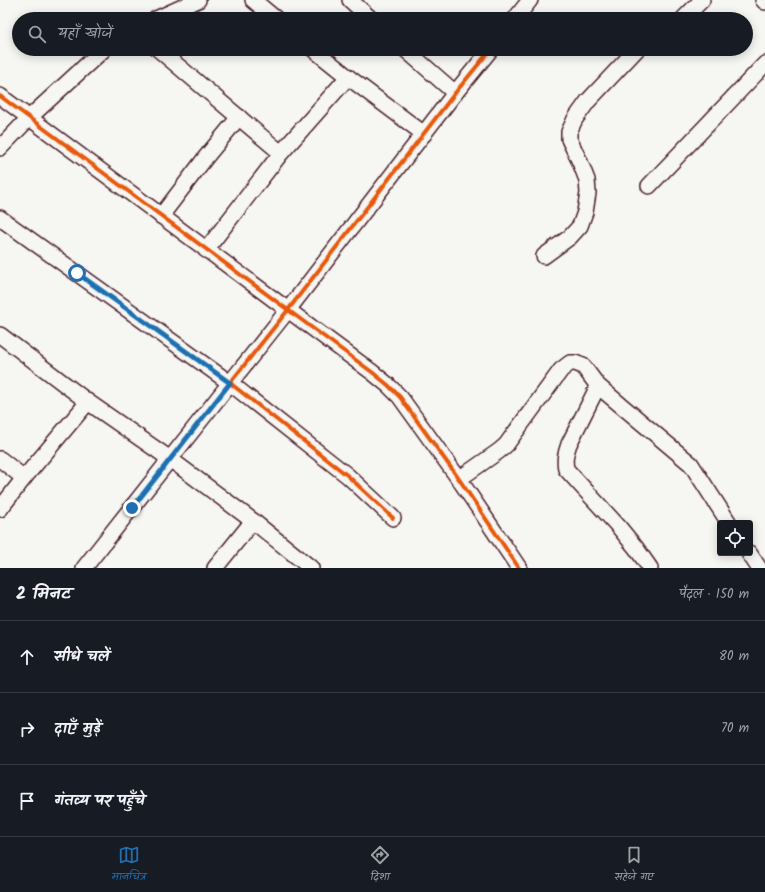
<!DOCTYPE html>
<html lang="hi">
<head>
<meta charset="utf-8">
<style>
  body { margin:0; font-family:Kalam,"Playpen Sans Deva",sans-serif; background:#242831; color:#f1f3f6 }
  .controls { position:absolute; right:12px; bottom:12px; display:grid; overflow:hidden; border-radius:4px; box-shadow:0 2px 10px #0003 }
  .controls button { width:36px; height:36px; display:grid; place-items:center; padding:0; border:0; border-bottom:1px solid #363941; background:#171b24; color:#f1f3f6; font:20px sans-serif }
  .stop { position:absolute; width:12px; height:12px; margin:-9px; border:3px solid #1f6fb2; border-radius:50%; background:#fff }
  .stop.end { background:#1f6fb2; border-color:#fff; box-shadow:0 1px 4px #0008 }
  .list { margin:0; padding:0; list-style:none }
  h2 { display:flex; justify-content:space-between; align-items:center; height:52px; margin:0; padding:0 16px; font-size:17px }
  h2 small { font-size:13px; font-weight:400; color:#9ea1a6 }
  .list li { display:grid; grid-template-columns:26px 1fr auto; gap:12px; align-items:center; box-sizing:border-box; height:72px; padding:0 16px; border-top:1px solid #363941 }
  .list b { display:block; font-size:15px; white-space:nowrap }
  .list em { font-size:13px; font-style:normal; color:#9ea1a6 }
  .icon { flex:none; width:22px; height:22px; fill:none; stroke:currentColor; stroke-width:2; stroke-linecap:round; stroke-linejoin:round }
  .map { position:relative; flex:none; width:765px; height:568px; overflow:hidden }
  .search { position:absolute; background:#171b24; box-shadow:0 2px 10px #0003; left:12px; right:12px; top:12px; height:44px; display:flex; align-items:center; gap:10px; box-sizing:border-box; padding:0 14px; border-radius:22px; color:#9ea1a6; font-size:15px }
  .sheet { height:268px; background:#171b24 }
  nav { display:flex; justify-content:space-around; align-items:center; box-sizing:border-box; height:56px; border-top:1px solid #363941; background:#171b24; font-size:11px; color:#9ea1a6 }
  nav a { display:grid; justify-items:center; gap:2px }
  nav .on { color:#1f6fb2 }
  .map>svg:first-child { display:block }
  .lines { fill:none; stroke-linecap:round; stroke-linejoin:round }
  .minor-casing { stroke:#4a1f2b; stroke-width:18 }
  .minor { stroke:#f6f6f2; stroke-width:15 }
  .cycleway-casing { stroke:#f6f6f2; stroke-width:6 }
  .cycleway { stroke:#e8590c; stroke-width:4 }
  .route { stroke:#1f6fb2; stroke-width:5 }
</style>
</head>
<body>
<div class="map">
<svg width="765" height="568" viewBox="0 0 765 568">
  <rect width="100%" height="100%" fill="#f6f6f2"/>
  <filter id="ink" filterUnits="userSpaceOnUse"><feTurbulence type="fractalNoise" baseFrequency=".025" numOctaves="2"/><feDisplacementMap in="SourceGraphic" scale="8" xChannelSelector="R" yChannelSelector="G"/><feConvolveMatrix kernelMatrix="1 2 1 2 8 2 1 2 1" color-interpolation-filters="sRGB"/></filter>
  <g filter="url(#ink)">
    <g class="lines">
      <!-- minor casing -->
      <g class="minor-casing">
        <g id="minor">
          <path d="M253,0L276,19"/>
          <path d="M350,0L371,19"/>
          <path d="M763,0L765,2"/>
          <path d="M156,19L198,0"/>
          <path d="M515,19L530,0"/>
          <path d="M683,19L702,0"/>
          <path d="M158,49L281,153"/>
          <path d="M313,49L348,77L424,134"/>
          <path d="M405,49L455,93"/>
          <path d="M0,96L288,310L455,93L491,49"/>
          <path d="M0,148L30,117L104,49"/>
          <path d="M649,186L765,64"/>
          <path d="M161,216L206,157L239,117"/>
          <path d="M0,218L230,383L84,568"/>
          <path d="M206,250L281,153L348,77"/>
          <path d="M544,256L570,237L580,226L585,212L588,193L587,180L580,162L569,139V132L575,119L588,101L637,49"/>
          <path d="M0,335L88,402L170,459L253,521L311,568"/>
          <path d="M598,386L569,444C566,453 564,459 566,469L618,526L636,548L650,568"/>
          <path d="M0,459L24,478"/>
          <path d="M459,479L499,451L506,445L561,370L570,363H575L583,366L598,386L691,464L729,523"/>
          <path d="M0,509L24,478L88,402"/>
          <path d="M393,518L348,476L230,383L288,310L372,372L388,385L400,397L459,479L519,568"/>
          <path d="M749,553L759,568"/>
          <path d="M215,568L253,521"/>
        </g>
      </g>
      <!-- minor -->
      <use href="#minor" class="minor"/>
      <!-- cycleway casing -->
      <g class="cycleway-casing">
        <g id="cycleway">
          <path d="M0,96L288,310L455,93L491,49"/>
          <path d="M393,518L348,476L230,383L288,310L372,372L388,385L400,397L459,479L519,568"/>
        </g>
      </g>
      <!-- cycleway -->
      <use href="#cycleway" class="cycleway"/>
    </g>
  </g>
  <g class="lines" filter="url(#ink)">
    <!-- route -->
    <path class="route" d="M77,273L230,383L132,508"/>
  </g>
</svg>
<div class="controls">
<button><svg class="icon" aria-label="locate" viewBox="0 0 24 24"><circle cx="12" cy="12" r="6"/><path d="M12 2v4M12 18v4M2 12h4M18 12h4"/></svg></button>
</div>
<div class="stop" style="left:77px;top:273px"></div>
<div class="stop end" style="left:132px;top:508px"></div>
<div class="search"><svg class="icon" aria-label="search" viewBox="0 0 24 24"><circle cx="10" cy="10" r="6"/><path d="M15 15l6 6"/></svg>यहाँ खोजें</div>
</div>
<section class="sheet">
<h2>2 मिनट<small>पैदल · 150 m</small></h2>
<ul class="list">
<li><svg class="icon" aria-label="ahead" viewBox="0 0 24 24"><path d="M12 20V5M6 11l6-6 6 6"/></svg><div><b>सीधे चलें</b></div><em>80 m</em></li>
<li><svg class="icon" aria-label="right" viewBox="0 0 24 24"><path d="M7 20v-9h11M14 6l5 5-5 5"/></svg><div><b>दाएँ मुड़ें</b></div><em>70 m</em></li>
<li><svg class="icon" aria-label="arrive" viewBox="0 0 24 24"><path d="M6 21V4h12l-3 4 3 4H6"/></svg><div><b>गंतव्य पर पहुँचे</b></div></li>
</ul>
</section>
<nav>
<a class="on"><svg class="icon" aria-label="map" viewBox="0 0 24 24"><path d="M3 6l6-2 6 2 6-2v14l-6 2-6-2-6 2zM9 4v14M15 6v14"/></svg>मानचित्र</a>
<a><svg class="icon" aria-label="directions" viewBox="0 0 24 24"><path d="M12 3l9 9-9 9-9-9zM9 14v-3h6M13 9l2 2-2 2"/></svg>दिशा</a>
<a><svg class="icon" aria-label="saved" viewBox="0 0 24 24"><path d="M7 4h10v16l-5-4-5 4z"/></svg>सहेजे गए</a>
</nav>
</body>
</html>
